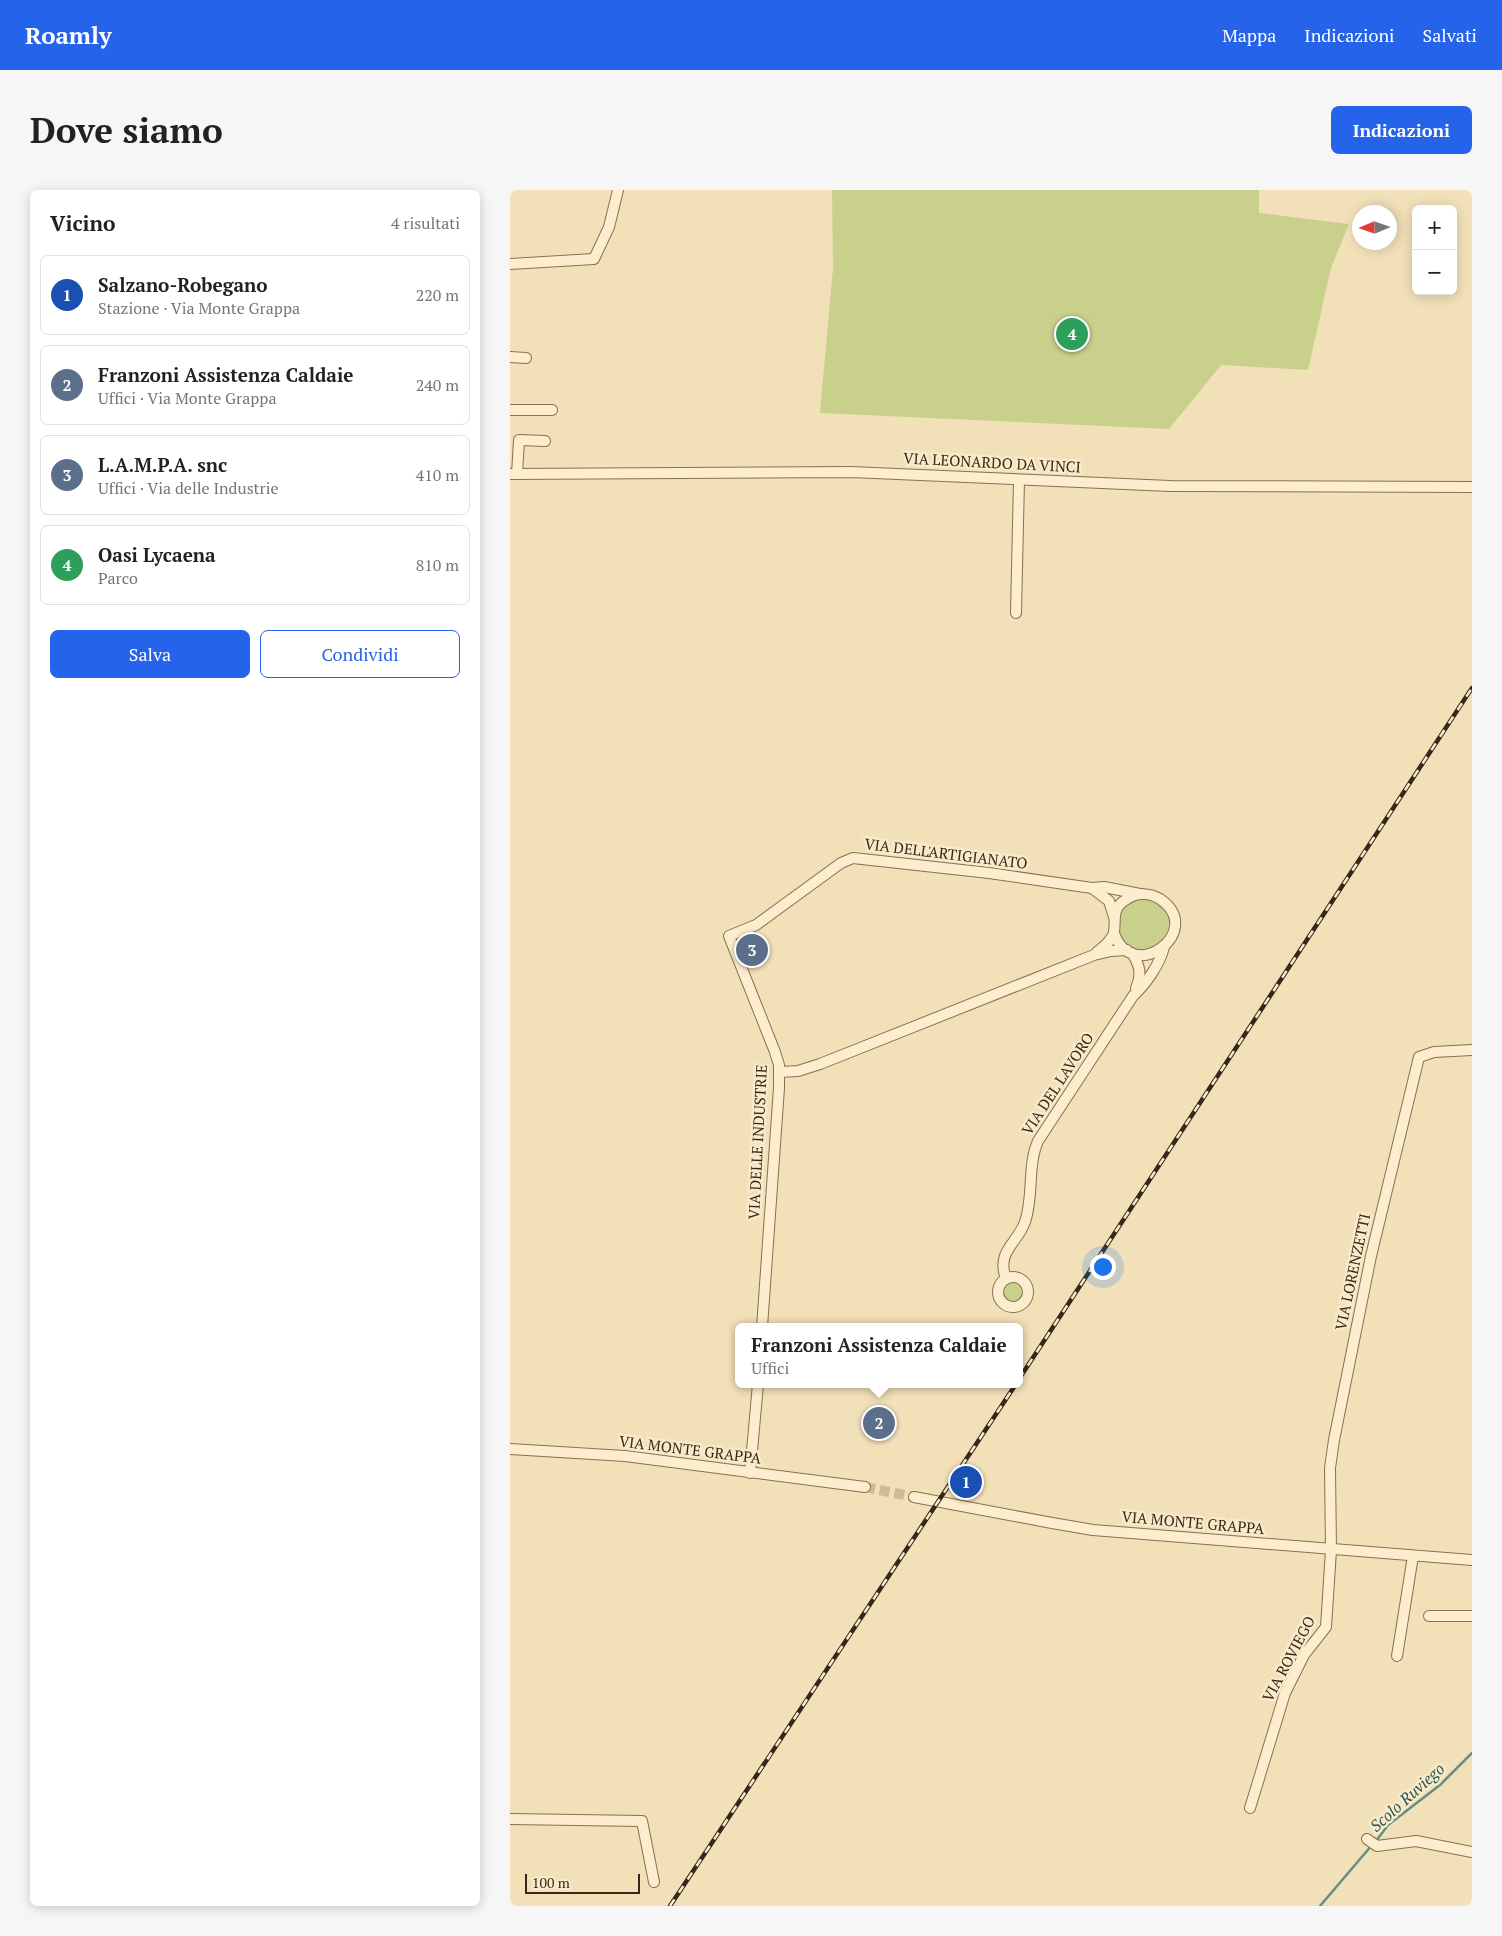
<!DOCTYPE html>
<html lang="it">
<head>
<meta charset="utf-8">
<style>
  body { margin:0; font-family:"PT Serif",serif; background:#f6f6f6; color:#222 }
  .controls { position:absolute; right:15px; top:15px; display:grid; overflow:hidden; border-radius:8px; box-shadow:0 2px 12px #0003 }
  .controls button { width:45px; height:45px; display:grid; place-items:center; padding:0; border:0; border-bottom:1px solid #e0e0e0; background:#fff; color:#222; font:25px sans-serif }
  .compass { position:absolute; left:842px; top:15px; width:45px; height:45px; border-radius:50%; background:#fff; box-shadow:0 2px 12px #0003; rotate:268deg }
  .scale { position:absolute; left:15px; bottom:12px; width:115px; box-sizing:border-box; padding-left:5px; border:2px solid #372719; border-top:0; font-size:14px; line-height:18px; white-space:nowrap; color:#372719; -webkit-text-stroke:4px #f9eac9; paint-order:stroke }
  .you { position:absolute; left:592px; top:1076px; width:18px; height:18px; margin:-12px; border:4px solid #fff; border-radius:50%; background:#1a73e8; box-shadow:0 0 0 8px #1a73e833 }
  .badge { display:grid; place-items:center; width:32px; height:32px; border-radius:50%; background:#2563eb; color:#fff; font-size:16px; font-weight:700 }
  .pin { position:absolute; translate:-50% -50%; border:2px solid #fff; box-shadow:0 1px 5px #0006 }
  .popup { position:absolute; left:225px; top:1133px; width:288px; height:65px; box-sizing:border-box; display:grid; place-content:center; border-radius:8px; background:#fff; filter:drop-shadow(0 1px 4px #0005); font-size:16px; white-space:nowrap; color:#767676 }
  .popup b { font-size:19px; color:#222 }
  .popup::after { content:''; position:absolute; left:50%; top:100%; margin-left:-10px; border:10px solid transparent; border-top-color:#fff }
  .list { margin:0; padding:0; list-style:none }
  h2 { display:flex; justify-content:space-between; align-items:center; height:65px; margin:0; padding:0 20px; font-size:21px }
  h2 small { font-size:16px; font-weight:400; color:#767676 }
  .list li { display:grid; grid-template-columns:32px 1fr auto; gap:15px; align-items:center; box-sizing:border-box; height:80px; margin:0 10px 10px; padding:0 10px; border:1px solid #e0e0e0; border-radius:8px }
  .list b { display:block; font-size:19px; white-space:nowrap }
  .list p { margin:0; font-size:16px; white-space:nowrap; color:#767676 }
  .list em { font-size:16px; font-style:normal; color:#767676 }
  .actions { display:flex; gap:10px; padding:15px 20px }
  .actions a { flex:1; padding:11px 0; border:1px solid #2563eb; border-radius:8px; text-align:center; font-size:18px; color:#2563eb }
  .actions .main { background:#2563eb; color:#fff }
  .map { position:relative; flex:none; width:962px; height:1716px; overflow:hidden; border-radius:8px }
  header { display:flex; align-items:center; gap:30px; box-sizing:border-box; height:70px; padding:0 25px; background:#2563eb; color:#fff }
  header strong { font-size:24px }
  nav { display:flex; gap:28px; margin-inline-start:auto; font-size:18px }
  .intro { display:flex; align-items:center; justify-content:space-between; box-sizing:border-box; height:120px; padding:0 30px }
  h1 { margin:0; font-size:35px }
  .button { padding:12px 22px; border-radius:8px; background:#2563eb; color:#fff; font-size:18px; font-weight:700 }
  main { display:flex; gap:30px; padding:0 30px }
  aside { flex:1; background:#fff; border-radius:8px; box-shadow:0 2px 12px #0003 }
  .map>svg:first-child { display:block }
  .green { fill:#c9d08c }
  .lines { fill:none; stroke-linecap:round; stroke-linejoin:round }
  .stream { stroke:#658f84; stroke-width:2.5 }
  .minor-tunnel { stroke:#cdbb99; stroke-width:10; stroke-dasharray:10 5; stroke-linecap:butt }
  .minor-casing { stroke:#8a6f52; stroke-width:12 }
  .minor { stroke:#fcedcc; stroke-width:10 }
  .rail-casing { stroke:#372719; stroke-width:4.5 }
  .rail { stroke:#f9eac9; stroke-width:2.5; stroke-dasharray:8; stroke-linecap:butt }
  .labels { text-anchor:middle; stroke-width:5; stroke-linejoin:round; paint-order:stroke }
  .street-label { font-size:15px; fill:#372719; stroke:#f9eac9 }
  .water-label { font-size:16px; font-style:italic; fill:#265855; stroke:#f9eac9 }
</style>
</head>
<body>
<header>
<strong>Roamly</strong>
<nav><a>Mappa</a><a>Indicazioni</a><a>Salvati</a></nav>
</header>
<div class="intro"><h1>Dove siamo</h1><a class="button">Indicazioni</a></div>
<main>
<aside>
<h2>Vicino<small>4 risultati</small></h2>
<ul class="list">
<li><span class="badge" style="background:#1a4fb4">1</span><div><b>Salzano-Robegano</b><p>Stazione · Via Monte Grappa</p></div><em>220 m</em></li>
<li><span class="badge" style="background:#5c6f8a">2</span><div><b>Franzoni Assistenza Caldaie</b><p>Uffici · Via Monte Grappa</p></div><em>240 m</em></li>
<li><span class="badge" style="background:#5c6f8a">3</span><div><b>L.A.M.P.A. snc</b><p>Uffici · Via delle Industrie</p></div><em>410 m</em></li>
<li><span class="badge" style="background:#2e9e5b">4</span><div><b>Oasi Lycaena</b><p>Parco</p></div><em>810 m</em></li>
</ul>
<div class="actions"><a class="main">Salva</a><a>Condividi</a></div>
</aside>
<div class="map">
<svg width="962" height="1716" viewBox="0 0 962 1716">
  <rect width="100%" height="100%" fill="#f2e0b9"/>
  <!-- green -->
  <g class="green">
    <path d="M322,0H749V23L839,34L821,78L798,180L711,175L659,239L310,223L323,78Z"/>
    <circle cx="633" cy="734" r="26"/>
    <circle cx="503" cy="1102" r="11"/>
  </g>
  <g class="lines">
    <!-- stream -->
    <g class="stream">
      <path d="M866,1651L878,1635L930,1595L962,1563"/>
      <path d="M810,1716L862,1655"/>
    </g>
    <!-- minor-tunnel -->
    <path class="minor-tunnel" d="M355,1297L404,1307"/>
    <!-- minor casing -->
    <g class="minor-casing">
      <g id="minor">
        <path d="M0,74L84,69L99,37L108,0"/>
        <path d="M0,167L16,168"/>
        <path d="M0,220H42"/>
        <path d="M0,284L341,282L660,296L962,297"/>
        <path d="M7,284L9,250L35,251"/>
        <path d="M506,423L509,290"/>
        <path d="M582,698L599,711L604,727"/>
        <path d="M587,762C593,757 602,751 604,742C606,728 601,718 617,709C627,702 640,703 650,709C697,741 622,796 604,743"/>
        <path d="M622,763C630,776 632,784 626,798"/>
        <path d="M269,882L288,881L310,874L584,765L601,761L617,760"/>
        <circle cx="503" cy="1102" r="15"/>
        <path d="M496,1089C486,1061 507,1054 515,1032C524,1006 517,976 528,951L623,806C636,794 650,774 654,757"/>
        <path d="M252,1137L269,898V875L265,862L219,746L246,735L331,673L343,668L479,683L582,698L594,697L630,704"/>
        <path d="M0,1259L115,1266L355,1297"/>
        <path d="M240,1283L248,1194"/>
        <path d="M404,1307L542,1333L583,1340L962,1370"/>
        <path d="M919,1426H962"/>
        <path d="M887,1466L903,1366"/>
        <path d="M740,1618L775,1503L794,1465L816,1437L821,1360L820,1278L824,1250L861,1066L909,867L924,862L962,860"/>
        <path d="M0,1629L132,1631L144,1692"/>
        <path d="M857,1649L867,1656L906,1651L962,1662"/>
      </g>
    </g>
    <!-- minor -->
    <use href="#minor" class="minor"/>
    <!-- rail casing -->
    <g class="rail-casing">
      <g id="rail">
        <path d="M509,1189L962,498"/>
        <path d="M160,1716L506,1194"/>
      </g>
    </g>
    <!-- rail -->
    <use href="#rail" class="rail"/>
  </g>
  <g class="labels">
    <!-- street labels -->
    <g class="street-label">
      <text transform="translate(482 273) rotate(3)" y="5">VIA LEONARDO DA VINCI</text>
      <text transform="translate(436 664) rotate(7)" y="5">VIA DELL'ARTIGIANATO</text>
      <text transform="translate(548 894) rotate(-57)" y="5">VIA DEL LAVORO</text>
      <text transform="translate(248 952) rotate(-87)" y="5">VIA DELLE INDUSTRIE</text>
      <text transform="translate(843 1082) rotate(-78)" y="5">VIA LORENZETTI</text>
      <text transform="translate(180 1260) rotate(7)" y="5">VIA MONTE GRAPPA</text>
      <text transform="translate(683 1333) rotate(5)" y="5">VIA MONTE GRAPPA</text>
      <text transform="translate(779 1469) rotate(-62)" y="5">VIA ROVIEGO</text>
    </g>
    <!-- water labels -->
    <g class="water-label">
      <text transform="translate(897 1607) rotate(-42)" y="6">Scolo Ruviego</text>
    </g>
  </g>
</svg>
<div class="controls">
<button>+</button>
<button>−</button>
</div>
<svg class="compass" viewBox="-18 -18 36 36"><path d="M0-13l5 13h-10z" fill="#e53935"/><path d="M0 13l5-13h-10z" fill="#767676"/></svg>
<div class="scale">100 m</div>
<div class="you"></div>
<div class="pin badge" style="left:456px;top:1292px;background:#1a4fb4">1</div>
<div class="pin badge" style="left:369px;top:1233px;background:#5c6f8a">2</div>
<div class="popup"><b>Franzoni Assistenza Caldaie</b>Uffici</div>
<div class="pin badge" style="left:242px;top:760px;background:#5c6f8a">3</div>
<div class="pin badge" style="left:562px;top:144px;background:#2e9e5b">4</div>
</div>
</main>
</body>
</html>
